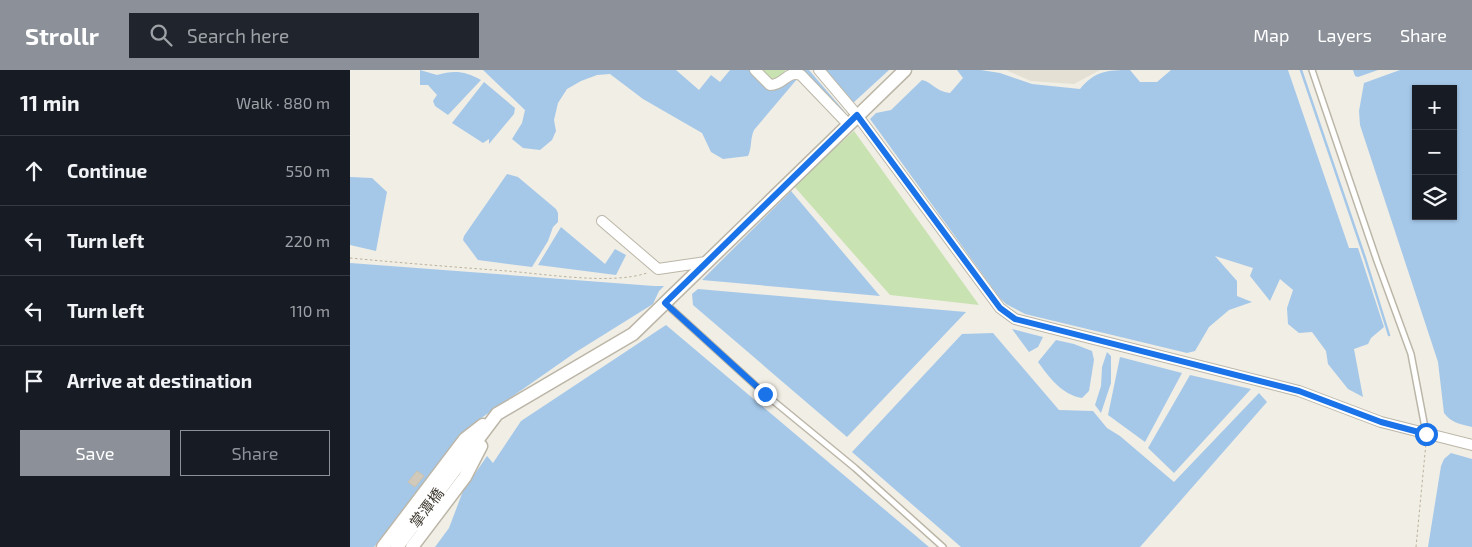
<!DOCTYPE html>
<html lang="en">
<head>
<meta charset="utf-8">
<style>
  body { margin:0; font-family:"Exo 2","Noto Sans TC",sans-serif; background:#20242c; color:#f1f3f6 }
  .controls { position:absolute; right:15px; top:15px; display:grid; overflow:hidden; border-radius:0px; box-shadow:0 1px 4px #0004 }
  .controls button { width:45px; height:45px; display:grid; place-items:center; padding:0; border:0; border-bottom:1px solid #363941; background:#171b24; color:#f1f3f6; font:25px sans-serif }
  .stop { position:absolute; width:15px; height:15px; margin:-11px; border:4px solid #1a73e8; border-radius:50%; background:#fff }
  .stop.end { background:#1a73e8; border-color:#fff; box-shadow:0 1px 5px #0008 }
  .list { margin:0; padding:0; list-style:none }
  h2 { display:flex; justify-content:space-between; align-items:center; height:65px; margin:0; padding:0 20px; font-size:21px }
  h2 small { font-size:16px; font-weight:400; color:#9ea1a6 }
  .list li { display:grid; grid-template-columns:32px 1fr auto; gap:15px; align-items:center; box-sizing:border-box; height:70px; padding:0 20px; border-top:1px solid #363941 }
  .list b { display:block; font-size:19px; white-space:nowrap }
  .list em { font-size:16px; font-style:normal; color:#9ea1a6 }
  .actions { display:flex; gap:10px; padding:15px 20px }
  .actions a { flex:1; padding:11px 0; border:1px solid #8c9099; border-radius:0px; text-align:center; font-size:18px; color:#8c9099 }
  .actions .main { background:#8c9099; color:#fff }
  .icon { flex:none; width:28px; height:28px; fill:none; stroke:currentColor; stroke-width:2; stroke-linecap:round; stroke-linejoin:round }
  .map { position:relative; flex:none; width:1122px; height:477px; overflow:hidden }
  header { display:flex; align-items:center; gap:30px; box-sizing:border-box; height:70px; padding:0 25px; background:#8c9099; color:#fff }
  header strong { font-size:24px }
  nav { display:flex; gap:28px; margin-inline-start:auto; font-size:18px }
  .search { width:350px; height:45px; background:#20242c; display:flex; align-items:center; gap:12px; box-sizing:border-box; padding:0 18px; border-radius:0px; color:#9ea1a6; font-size:19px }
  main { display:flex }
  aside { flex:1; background:#171b24 }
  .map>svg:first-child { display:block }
  .residential { fill:#e4e0d3 }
  .green { fill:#c8e2b1 }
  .water { fill:#a5c8e9; fill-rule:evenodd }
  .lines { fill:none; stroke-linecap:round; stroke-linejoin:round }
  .stream { stroke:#a5c8e9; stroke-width:2.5 }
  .building { fill:#d1cabb; stroke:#cbc2af }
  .service-casing { stroke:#bbb6a8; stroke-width:8 }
  .minor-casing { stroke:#bbb6a8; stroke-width:12 }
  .tertiary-casing { stroke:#bbb6a8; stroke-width:15 }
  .path { stroke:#bbb29b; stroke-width:1; stroke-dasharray:2.5 2.5; stroke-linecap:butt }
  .service { stroke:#fff; stroke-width:5 }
  .minor { stroke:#fff; stroke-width:10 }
  .tertiary { stroke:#fff; stroke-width:12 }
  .route { stroke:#1a73e8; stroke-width:6 }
  .labels { text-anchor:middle; stroke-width:5; stroke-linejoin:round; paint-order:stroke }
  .street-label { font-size:15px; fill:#423e35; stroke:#fff }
</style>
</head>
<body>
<header>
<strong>Strollr</strong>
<div class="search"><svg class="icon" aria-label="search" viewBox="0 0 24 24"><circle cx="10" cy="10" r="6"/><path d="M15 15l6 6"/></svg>Search here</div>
<nav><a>Map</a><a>Layers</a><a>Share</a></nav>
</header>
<main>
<aside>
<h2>11 min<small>Walk · 880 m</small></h2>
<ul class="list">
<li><svg class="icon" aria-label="ahead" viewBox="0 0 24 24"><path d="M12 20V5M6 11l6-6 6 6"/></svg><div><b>Continue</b></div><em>550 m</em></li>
<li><svg class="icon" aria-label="left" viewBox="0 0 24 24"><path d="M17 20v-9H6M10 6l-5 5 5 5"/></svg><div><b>Turn left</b></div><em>220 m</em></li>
<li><svg class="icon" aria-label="left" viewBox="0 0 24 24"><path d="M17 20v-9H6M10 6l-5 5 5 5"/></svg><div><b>Turn left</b></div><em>110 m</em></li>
<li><svg class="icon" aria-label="arrive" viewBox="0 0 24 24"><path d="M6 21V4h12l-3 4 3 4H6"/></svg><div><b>Arrive at destination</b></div></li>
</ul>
<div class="actions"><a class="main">Save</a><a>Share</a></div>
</aside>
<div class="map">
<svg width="1122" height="477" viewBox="0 0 1122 477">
  <rect width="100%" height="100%" fill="#f1eee5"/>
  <!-- residential -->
  <path class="residential" d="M656,0H750L724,14L681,11Z"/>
  <!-- green -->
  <g class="green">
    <path d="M411,0H436C424,12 423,12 411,0Z"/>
    <path d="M504,61L629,235L540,225L443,115Z"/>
  </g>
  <!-- water -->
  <g class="water">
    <path d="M70,0L87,5C104,0 115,1 131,10L98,45L85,36L83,31L87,25L78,15H70Z"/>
    <path d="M133,0H326L349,20L361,5L370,12L380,0H400L421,21C432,17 440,9 448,0H459L494,41L491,43L453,2L404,60C400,69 402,78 398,86L373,89L361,82L352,63L293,29L260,4L247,5L231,11L217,19L208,33L204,50L206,61L202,70L190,80L173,78L162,69L172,53L175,40Z"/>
    <path d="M475,0H539L503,33Z"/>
    <path d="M607,0H631L650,3L682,14L730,19C745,1 757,0 780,0L790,12H807L821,0H938L999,178H1008L1034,257L1021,268L1018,274L1004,279L1013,327L998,319L978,294L976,281L962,262L949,263L938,254L937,238L943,220L930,209L920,231L900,206L903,198L865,186L887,211V226L902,232L879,240L859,257L845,281L837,283L675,244L656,234L649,227L520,49L526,43L541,40L572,10C582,12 585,21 600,23L613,8Z"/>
    <path d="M1003,0H1028L1008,7L1005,6Z"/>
    <path d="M1050,0H1122V357C1111,354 1101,353 1094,343L1088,292L1010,55L1009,41L1014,13ZM1066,19H1103V146H1066Z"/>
    <path d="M134,12L165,38L164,44L139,74V69L133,73L102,53Z"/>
    <path d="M157,104L168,107L206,139L208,143V152L203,157L198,171L182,197L128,190L113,170L114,166Z"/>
    <path d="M0,107L22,108L37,122L26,181L0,175Z"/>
    <path d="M441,121L530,226L352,210Z"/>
    <path d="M211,157L255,194L265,179L276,185L266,205L188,195Z"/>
    <path d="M0,193L304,216H314L309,221L303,234L226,282L127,351L24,477H0Z"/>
    <path d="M348,219L616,242L497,367L343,235L342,224Z"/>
    <path d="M316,255L579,477H85L99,458L113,421L137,386L143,393L171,351Z"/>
    <path d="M662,259L693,267L688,277L679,282Z"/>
    <path d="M643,263L709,340L743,341L757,358L770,366L824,412L909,323L917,332L790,477H611L502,382L612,264Z"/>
    <path d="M706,270L724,274L742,281L744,290L739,321L732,328C712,325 699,307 688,292Z"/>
    <path d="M757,282L761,286V313L751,343L745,335L751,316L752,297Z"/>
    <path d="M770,287L832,303L795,372L758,345Z"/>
    <path d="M840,305L901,319L824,403L798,378Z"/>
    <path d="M1101,383L1122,389V477H1078L1091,396L1094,389Z"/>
  </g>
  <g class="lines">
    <!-- stream -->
    <path class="stream" d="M951,0L1015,188L1039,265"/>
  </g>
  <!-- building -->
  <path class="building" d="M67,401L74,406L65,417L58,412Z"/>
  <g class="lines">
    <!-- service casing -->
    <g class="service-casing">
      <g id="service">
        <path d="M962,0L1027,191L1061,284L1076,363"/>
        <path d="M315,233L415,324L505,398L593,477"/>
      </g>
    </g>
    <!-- minor casing -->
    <g class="minor-casing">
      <g id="minor">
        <path d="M405,0L420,15C435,15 436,0 451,5L498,54"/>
        <path d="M469,0L507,45L650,238L665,249L949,321L1031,352L1122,375"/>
        <path d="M252,151L308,199L356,192"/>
      </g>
    </g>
    <!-- tertiary casing -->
    <g class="tertiary-casing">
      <g id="tertiary">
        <path d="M33,477L115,369L133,355"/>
        <path d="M47,477L147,344L283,264L555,0"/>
        <path d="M62,477L115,407L131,376"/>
      </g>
    </g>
    <!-- path -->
    <g class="path">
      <path d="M0,188C52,193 104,197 157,201C196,204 261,215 297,203"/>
      <path d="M1066,477L1076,373"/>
    </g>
    <!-- service -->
    <use href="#service" class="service"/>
    <!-- minor -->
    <use href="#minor" class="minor"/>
    <!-- tertiary -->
    <use href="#tertiary" class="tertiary"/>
  </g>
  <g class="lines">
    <!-- route -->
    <path class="route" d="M415,324L315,233L507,45L650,238L665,249L949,321L1031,352L1076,364"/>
  </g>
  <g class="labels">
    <!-- street labels -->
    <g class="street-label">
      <text transform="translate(77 438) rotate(-53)" y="5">掌潭橋</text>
    </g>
  </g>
</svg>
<div class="controls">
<button>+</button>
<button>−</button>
<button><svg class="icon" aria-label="layers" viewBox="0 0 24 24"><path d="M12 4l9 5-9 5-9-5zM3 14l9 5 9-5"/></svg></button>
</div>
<div class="stop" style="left:1076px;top:364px"></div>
<div class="stop end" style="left:415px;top:324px"></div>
</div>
</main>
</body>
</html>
